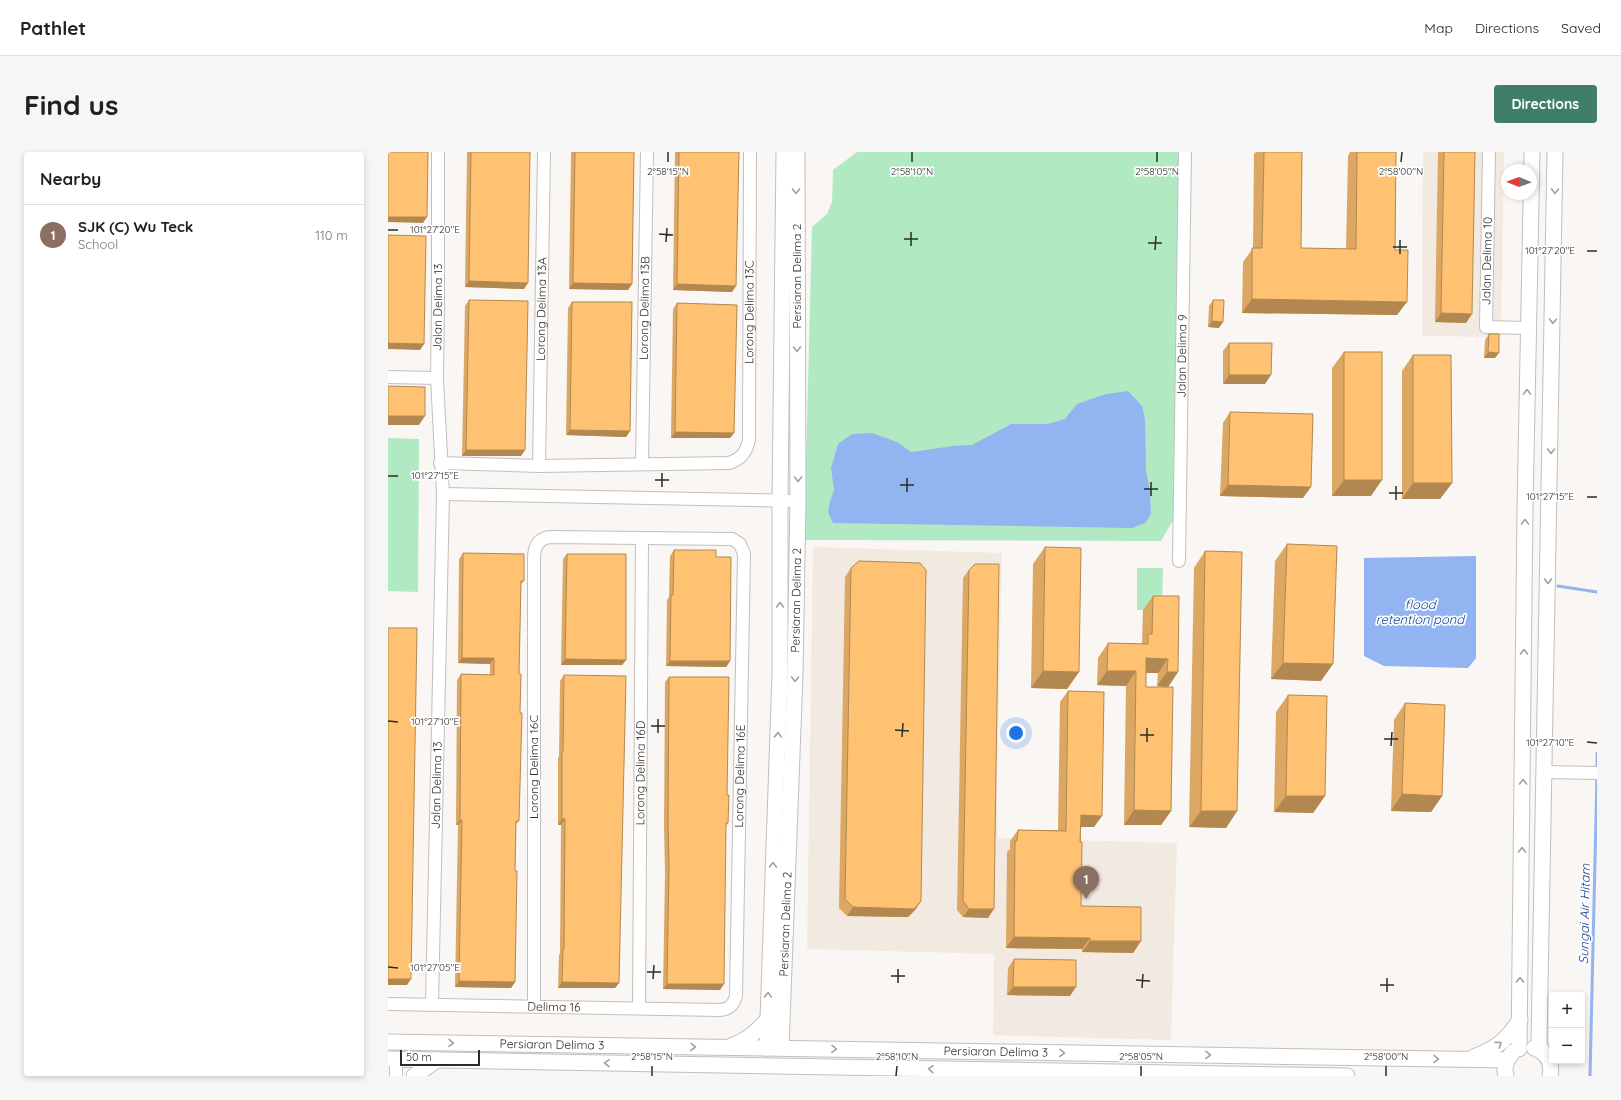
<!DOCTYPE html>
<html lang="en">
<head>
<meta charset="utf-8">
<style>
  body { margin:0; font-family:Quicksand,sans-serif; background:#f6f6f6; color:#202124 }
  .controls { position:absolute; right:12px; bottom:12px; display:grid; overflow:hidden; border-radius:4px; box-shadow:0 2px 6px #0003 }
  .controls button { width:36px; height:36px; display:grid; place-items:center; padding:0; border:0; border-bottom:1px solid #e0e0e0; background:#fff; color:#202124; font:20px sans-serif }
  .compass { position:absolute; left:1113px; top:12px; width:36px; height:36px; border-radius:50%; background:#fff; box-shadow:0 2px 6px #0003; rotate:271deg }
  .scale { position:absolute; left:12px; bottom:10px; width:80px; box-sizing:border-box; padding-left:4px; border:2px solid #2c2b29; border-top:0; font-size:11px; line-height:14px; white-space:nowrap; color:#2c2b29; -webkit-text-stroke:3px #fff; paint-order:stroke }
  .you { position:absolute; left:628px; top:581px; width:14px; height:14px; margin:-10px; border:3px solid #fff; border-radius:50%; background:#1a73e8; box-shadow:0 0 0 6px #1a73e833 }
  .badge { display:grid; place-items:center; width:26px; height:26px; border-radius:50%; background:#407e6a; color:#fff; font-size:13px; font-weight:700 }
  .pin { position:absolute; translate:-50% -33px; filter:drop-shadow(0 1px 2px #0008) }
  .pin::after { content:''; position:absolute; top:21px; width:14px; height:12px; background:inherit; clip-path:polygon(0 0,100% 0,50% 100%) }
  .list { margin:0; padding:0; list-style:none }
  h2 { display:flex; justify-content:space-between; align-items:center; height:52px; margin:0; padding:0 16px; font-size:17px }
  h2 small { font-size:13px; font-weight:400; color:#757577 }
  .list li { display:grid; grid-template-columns:26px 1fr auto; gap:12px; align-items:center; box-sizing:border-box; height:60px; padding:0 16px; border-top:1px solid #e0e0e0 }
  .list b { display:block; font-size:15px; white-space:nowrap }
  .list p { margin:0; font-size:13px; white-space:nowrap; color:#757577 }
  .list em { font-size:13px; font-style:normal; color:#757577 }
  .map { position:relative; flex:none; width:1209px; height:924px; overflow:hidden; border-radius:4px }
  header { display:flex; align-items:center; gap:24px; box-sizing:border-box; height:56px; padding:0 20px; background:#fff; border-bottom:1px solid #e0e0e0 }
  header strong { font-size:19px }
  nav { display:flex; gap:22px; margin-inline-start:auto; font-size:14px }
  .intro { display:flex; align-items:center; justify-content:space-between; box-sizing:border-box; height:96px; padding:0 24px }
  h1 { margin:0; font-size:28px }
  .button { padding:10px 18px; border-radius:4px; background:#407e6a; color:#fff; font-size:14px; font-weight:700 }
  main { display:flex; gap:24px; padding:0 24px }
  aside { flex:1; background:#fff; border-radius:4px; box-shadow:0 2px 6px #0003 }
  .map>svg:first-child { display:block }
  .built { fill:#f2eae1 }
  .green { fill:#b1e9c3 }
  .water { fill:#92b4f1 }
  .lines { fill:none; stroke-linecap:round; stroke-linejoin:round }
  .stream { stroke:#92b4f1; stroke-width:3 }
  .minor-casing { stroke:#c2bfbc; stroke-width:14 }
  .tertiary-casing { stroke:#c2bfbc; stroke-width:17 }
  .minor { stroke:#fff; stroke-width:12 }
  .tertiary { stroke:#fff; stroke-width:15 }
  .wall { fill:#dba762 }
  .shaded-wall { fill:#b28850 }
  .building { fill:#ffc272; stroke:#b28850 }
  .oneway { stroke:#a0a09f }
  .ticks { fill:none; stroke:#2c2b29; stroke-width:1.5 }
  .labels { text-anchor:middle; stroke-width:3.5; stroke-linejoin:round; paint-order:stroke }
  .street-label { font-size:12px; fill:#2c2b29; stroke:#fff }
  .water-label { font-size:13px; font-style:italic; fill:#174298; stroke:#fff }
  .ticks-label { font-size:10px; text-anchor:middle; fill:#2c2b29; stroke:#fff; stroke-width:3.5; stroke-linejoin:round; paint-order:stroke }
</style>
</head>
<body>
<header>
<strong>Pathlet</strong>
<nav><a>Map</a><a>Directions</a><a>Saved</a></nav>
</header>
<div class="intro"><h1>Find us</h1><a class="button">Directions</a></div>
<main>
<aside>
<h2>Nearby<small></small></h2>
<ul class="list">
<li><span class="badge" style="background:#8d6e63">1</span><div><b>SJK (C) Wu Teck</b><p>School</p></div><em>110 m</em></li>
</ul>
</aside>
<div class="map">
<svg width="1209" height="924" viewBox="0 0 1209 924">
  <rect width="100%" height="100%" fill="#f9f6f3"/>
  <!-- built -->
  <g class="built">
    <path d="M1035,0H1116L1113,185L1034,184Z"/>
    <path d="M425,395L614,401L609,632L610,686L789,691L783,888L605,883L606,802L419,797Z"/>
  </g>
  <!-- green -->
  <g class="green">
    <path d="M469,0H794L790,360L773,389L416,388L424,75L439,62L444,50L445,18Z"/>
    <path d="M0,286L31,287L30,440L0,439Z"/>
    <path d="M749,416H775L774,458H749Z"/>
  </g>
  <!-- water -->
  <g class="water">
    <path d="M740,239L754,254L757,267L758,319L762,339L763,362L757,371L744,376L445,371L440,360L442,349L446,338L443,316L450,292L464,282L484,281L509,290L523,300L565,294L584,293L623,272H660L677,267L689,252L718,242Z"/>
    <path d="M1088,404V506L1080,516L996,514L976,504V406Z"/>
  </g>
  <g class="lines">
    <!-- stream -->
    <g class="stream">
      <path d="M1170,434L1209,440"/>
      <path d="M1209,617V601"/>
      <path d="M1202,924L1209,623"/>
    </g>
    <!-- minor casing -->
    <g class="minor-casing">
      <g id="minor">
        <path d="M1101,0L1098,175L1140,176"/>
        <path d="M0,225L49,226"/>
        <path id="s1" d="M52,311L151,314L341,311C353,307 358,301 361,288L362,0"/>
        <path id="s2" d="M254,312L259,0"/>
        <path id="s3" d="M151,314L156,0"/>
        <path d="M55,342L410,349"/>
        <path id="s4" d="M791,409L797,0"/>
        <path d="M1157,620L1209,621"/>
        <path id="s5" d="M0,852L332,858C342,857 345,853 348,844L356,402L352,392L344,387L163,385C150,386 146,395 146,407V854"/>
        <path id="s6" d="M44,852L55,342L49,226L50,151V0"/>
        <path id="s7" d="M251,856L254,387"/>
        <path d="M8,924V908"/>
      </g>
    </g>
    <!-- tertiary casing -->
    <g class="tertiary-casing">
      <g id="tertiary">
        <path id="s8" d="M0,890L1119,908"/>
        <path d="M343,894C361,887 367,881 380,867"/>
        <path d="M379,896L392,522V348L396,0"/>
        <path id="s9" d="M393,896L407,522L410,349L409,0"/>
        <path d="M1146,896C1158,900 1165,910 1162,924"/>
        <path d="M1131,897L1137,357L1144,0"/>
        <path d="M1154,899L1151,891L1167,0"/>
        <path d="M1086,905C1108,896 1119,889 1132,867"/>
        <path d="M0,907L959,924"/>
        <path d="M26,924L49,908"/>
        <path d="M1118,924C1115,915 1119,907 1125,900"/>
      </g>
    </g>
    <!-- minor -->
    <use href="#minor" class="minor"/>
    <!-- tertiary -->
    <use href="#tertiary" class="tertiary"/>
  </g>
  <!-- wall -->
  <g class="wall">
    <path d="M79,0H142L136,137L77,135Z"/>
    <path d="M183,0H246L244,132L240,138L181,137Z"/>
    <path d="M287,0H351L344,140L285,138Z"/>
    <path d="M868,0H914L913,96L958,97L960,4L962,0H1008L1007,98L1009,163L854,161L855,110L865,96L866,2Z"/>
    <path d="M1050,0H1087L1078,171L1047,170Z"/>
    <path d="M81,148L133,304H74L77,154Z"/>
    <path d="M825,148L831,176L820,175L821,154Z"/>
    <path d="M184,150L242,279L238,285L178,283L180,156Z"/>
    <path d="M289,151L346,281L342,286H283L285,157Z"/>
    <path d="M1101,182L1107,206H1096L1097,188Z"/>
    <path d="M841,191L877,232H835V199Z"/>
    <path d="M956,200L983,344H944V216Z"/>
    <path d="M1025,203L1064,331L1052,347H1014V219Z"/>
    <path d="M842,260L915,346L832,344L835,271Z"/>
    <path d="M899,392L933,529L883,527L887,409Z"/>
    <path d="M657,395L691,520L679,537L643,536L645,412Z"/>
    <path d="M286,398L328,405L342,509L338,515L278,514L279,448L281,445L282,404Z"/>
    <path d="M817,399L849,659L838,676L801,675L806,416Z"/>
    <path d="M75,401L136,429L133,432L131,522V669L128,672L127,719V830L123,836L67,835L70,673H68L69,528L73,522L102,523V512L70,511L71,407Z"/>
    <path d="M179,402L238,508L234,513H173L175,407Z"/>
    <path d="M463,416L533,749L527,758L520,765L459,764L451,756L457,425Z"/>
    <path d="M581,418L600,766L575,765L569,758L575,426Z"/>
    <path d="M765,444L790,520L780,535L769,534L770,521H758V535L783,659L773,673H736L738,534L709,533L710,506L720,491L753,492L754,491L755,458Z"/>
    <path d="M176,523L231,831L227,836H170L171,803L172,801L173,673H170V606L171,604L172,529Z"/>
    <path d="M281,525L339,643L340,671L338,674L332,838L275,837L277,721L276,675L277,530Z"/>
    <path d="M680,539L706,675H693V754L753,789L745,801L694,800V797L618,796L619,700L622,697V689L630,678H670L672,550Z"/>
    <path d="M900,543L937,644L925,661L886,660L888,560Z"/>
    <path d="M1017,551L1054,644L1043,660L1003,659L1006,568Z"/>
    <path d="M626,807L682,844L619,843L620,816Z"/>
  </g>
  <!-- shaded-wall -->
  <g class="shaded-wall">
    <path d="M0,65H39L35,71L0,70Z"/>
    <path d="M81,129L140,131L136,137L77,135Z"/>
    <path d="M185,131L244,132L240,138L181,137Z"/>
    <path d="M289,132L348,134L344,140L285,138Z"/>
    <path d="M864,147L1019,150L1009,163L854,161Z"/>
    <path d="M1053,161L1084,162L1078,171L1047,170Z"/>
    <path d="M824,169L835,170L831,176L820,175Z"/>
    <path d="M0,191L36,192L32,198L0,197Z"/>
    <path d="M1100,200L1111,201L1107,206H1096Z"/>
    <path d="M841,223H883L877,232H835Z"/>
    <path d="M0,264H37L31,273H0Z"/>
    <path d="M182,278L242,279L238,285L178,283Z"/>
    <path d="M287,280L346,281L342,286H283Z"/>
    <path d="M78,298H137L133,304H74Z"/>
    <path d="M956,328H994L983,344H944Z"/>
    <path d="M1025,331H1064L1052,347H1014Z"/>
    <path d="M840,333L923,335L915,346L832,344Z"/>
    <path d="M74,506H106L102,512L70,511Z"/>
    <path d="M758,506L780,507L770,521H748Z"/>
    <path d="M177,507L238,508L234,513H173Z"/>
    <path d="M282,509H342L338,515L278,514Z"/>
    <path d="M895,511L945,512L933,529L883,527Z"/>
    <path d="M655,519L691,520L679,537L643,536Z"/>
    <path d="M719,519H748L738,534L709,533Z"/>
    <path d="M779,520H790L780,535L769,534Z"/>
    <path d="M1014,642L1054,644L1043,660L1003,659Z"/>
    <path d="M898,644H937L925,661L886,660Z"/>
    <path d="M746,658L783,659L773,673H736Z"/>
    <path d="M813,659H849L838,676L801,675Z"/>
    <path d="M693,663L714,664L706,675H685Z"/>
    <path d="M174,667H177L173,673H170Z"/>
    <path d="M72,668H74L70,673H68Z"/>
    <path d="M533,749L527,758L520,765L459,764L465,755Z"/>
    <path d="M581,757H606L600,766L575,765Z"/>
    <path d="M626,785L702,786L694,797L618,796Z"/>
    <path d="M702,789H753L745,801L694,800Z"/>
    <path d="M0,827H23L19,833H0Z"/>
    <path d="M71,829L127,830L123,836L67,835Z"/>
    <path d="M174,830L231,831L227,836H170Z"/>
    <path d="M279,832H336L332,838L275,837Z"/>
    <path d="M625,835H688L682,844L619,843Z"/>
  </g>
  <!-- building -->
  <g class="building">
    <path d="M0,0H40L39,65H0Z"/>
    <path d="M83,0H142L140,131L81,129Z"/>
    <path d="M187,0H246L244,132L185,131Z"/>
    <path d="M291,0H351L348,134L289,132Z"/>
    <path d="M876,0H914L913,96L968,97L969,0H1008L1007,98H1020L1019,150L864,147V96H874Z"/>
    <path d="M1056,0H1087L1084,162L1053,161Z"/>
    <path d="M0,83L38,84L36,192L0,191Z"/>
    <path d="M81,148L140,149L137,298H78Z"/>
    <path d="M825,148H836L835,170L824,169Z"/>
    <path d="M184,150H244L242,279L182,278Z"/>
    <path d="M289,151L349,153L346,281L287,280Z"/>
    <path d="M1101,182H1111V201L1100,200Z"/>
    <path d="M841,191H884L883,223H841Z"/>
    <rect x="956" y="200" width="38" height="128"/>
    <path d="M1025,203H1063L1064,331H1025Z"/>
    <path d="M0,234L37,235V264H0Z"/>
    <path d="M842,260L925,262L923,335L840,333Z"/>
    <path d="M899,392L949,394L945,512L895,511Z"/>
    <path d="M657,395L693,396L691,520L655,519Z"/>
    <path d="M286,398H328V405H343L342,509H282L283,443H285Z"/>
    <path d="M817,399L854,400L849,659H813Z"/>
    <path d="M75,401L136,402V429H133L131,522H133L132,561H134L131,669H128L127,719H129L127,830L71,829L74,668H72L73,522L106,523V506H74Z"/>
    <path d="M179,402H238V508L177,507Z"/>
    <path d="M471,409L532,411L538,418L533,749L526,757L465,755L457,747L463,416Z"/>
    <path d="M587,412H611L606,757H581L575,749L581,418Z"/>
    <path d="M765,444H791L790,520H779L780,507L758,506V535H785L783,659L746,658L748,519H719L720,491L760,492V482H764Z"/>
    <path d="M0,476H29L23,827H0Z"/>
    <path d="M176,523L238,524L231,831L174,830L175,797H176L177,667H174V600H175Z"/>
    <path d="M281,525H341L339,643H341L340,671H338L336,832H279L281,715L280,669Z"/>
    <path d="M680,539L716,540L714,664L693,663L692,690H694L693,754L753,755V789H702V786L626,785L627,689H629L630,678L678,679Z"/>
    <path d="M900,543L939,544L937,644H898Z"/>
    <path d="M1017,551L1057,553L1054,644L1014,642Z"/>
    <path d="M626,807L688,808V835H625Z"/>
  </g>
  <!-- one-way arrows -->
  <defs><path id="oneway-chevron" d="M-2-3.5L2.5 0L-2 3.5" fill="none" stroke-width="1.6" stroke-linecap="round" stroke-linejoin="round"/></defs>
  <g class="oneway">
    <use href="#oneway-chevron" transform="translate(408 39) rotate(91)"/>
    <use href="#oneway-chevron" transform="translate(1167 39) rotate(91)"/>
    <use href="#oneway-chevron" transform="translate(1165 169) rotate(91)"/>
    <use href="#oneway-chevron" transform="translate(409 197) rotate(90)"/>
    <use href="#oneway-chevron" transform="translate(1139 240) rotate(-89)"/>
    <use href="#oneway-chevron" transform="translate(1163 299) rotate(91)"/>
    <use href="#oneway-chevron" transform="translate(410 327) rotate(90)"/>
    <use href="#oneway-chevron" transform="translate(1137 370) rotate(-90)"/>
    <use href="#oneway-chevron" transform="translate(1160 429) rotate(91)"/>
    <use href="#oneway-chevron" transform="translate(392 453) rotate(-90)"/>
    <use href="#oneway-chevron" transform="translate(1136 500) rotate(-89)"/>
    <use href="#oneway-chevron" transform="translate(407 527) rotate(92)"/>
    <use href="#oneway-chevron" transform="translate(390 583) rotate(-88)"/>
    <use href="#oneway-chevron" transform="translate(1135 630) rotate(-89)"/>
    <use href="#oneway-chevron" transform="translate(1134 698) rotate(-89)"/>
    <use href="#oneway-chevron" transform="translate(385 713) rotate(-88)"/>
    <use href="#oneway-chevron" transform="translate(1132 828) rotate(-89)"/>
    <use href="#oneway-chevron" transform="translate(380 843) rotate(-88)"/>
    <use href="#oneway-chevron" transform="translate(63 891) rotate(1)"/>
    <use href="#oneway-chevron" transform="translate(1111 892) rotate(-36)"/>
    <use href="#oneway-chevron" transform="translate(305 895) rotate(1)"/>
    <use href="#oneway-chevron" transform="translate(446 897) rotate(1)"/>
    <use href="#oneway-chevron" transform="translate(674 901) rotate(1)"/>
    <use href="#oneway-chevron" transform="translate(820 903) rotate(1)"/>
    <use href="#oneway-chevron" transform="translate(1048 907) rotate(1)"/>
    <use href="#oneway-chevron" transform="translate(219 911) rotate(-179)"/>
    <use href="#oneway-chevron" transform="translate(543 917) rotate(-179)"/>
  </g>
  <!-- ticks -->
  <path class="ticks" d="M280,10V0M524,10V0M769,10V0M1013,10L1014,0M0,78H10M271,82L285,83M516,87H530M278,90L279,76M760,91H774M523,94V80M1005,95H1019M767,98L768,84M1199,99H1209M1012,102V88M0,324H10M267,328H281M512,333H526M274,335V321M756,337H770M519,340V326M1001,341H1015M763,344V330M1199,345H1209M1008,348V334M0,569L10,570M263,574H277M507,578L521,579M270,581V567M752,583H766M514,585L515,571M996,587H1010M759,590V576M1199,590L1209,591M1003,594L1004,580M0,815L10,816M259,820H273M503,824H517M265,827L266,813M748,828L762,829M510,831V817M992,833H1006M754,836L755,822M999,840V826M264,924V914M508,924L509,914M753,924V914M998,924V914"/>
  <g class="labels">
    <!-- street labels -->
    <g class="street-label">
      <text transform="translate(1099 109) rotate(-89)" y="4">Jalan Delima 10</text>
      <text transform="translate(409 124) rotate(-90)" y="4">Persiaran Delima 2</text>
      <text dy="4" stroke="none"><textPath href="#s6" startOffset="697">Jalan Delima 13</textPath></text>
      <text dy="4" stroke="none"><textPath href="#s2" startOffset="156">Lorong Delima 13B</textPath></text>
      <text dy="4" stroke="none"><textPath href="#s3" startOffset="157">Lorong Delima 13A</textPath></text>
      <text dy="4" stroke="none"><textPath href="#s1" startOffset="449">Lorong Delima 13C</textPath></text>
      <text dy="4" stroke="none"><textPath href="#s4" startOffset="205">Jalan Delima 9</textPath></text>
      <text dy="4" stroke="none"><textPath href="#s9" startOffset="448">Persiaran Delima 2</textPath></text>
      <text transform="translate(146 615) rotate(-90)" y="4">Lorong Delima 16C</text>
      <text dy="4" stroke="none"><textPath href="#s7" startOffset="235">Lorong Delima 16D</textPath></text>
      <text dy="4" stroke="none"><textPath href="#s5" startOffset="575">Lorong Delima 16E</textPath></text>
      <text dy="4" stroke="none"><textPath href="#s6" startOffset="219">Jalan Delima 13</textPath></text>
      <text dy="4" stroke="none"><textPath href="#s9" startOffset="124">Persiaran Delima 2</textPath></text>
      <text dy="4" stroke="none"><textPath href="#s5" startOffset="166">Delima 16</textPath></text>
      <text dy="4" stroke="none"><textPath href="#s8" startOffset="164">Persiaran Delima 3</textPath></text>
      <text dy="4" stroke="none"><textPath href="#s8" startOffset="608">Persiaran Delima 3</textPath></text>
    </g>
    <!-- water labels -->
    <g class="water-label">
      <text x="1032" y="457">flood<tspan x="1032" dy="15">retention pond</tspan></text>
      <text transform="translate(1196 762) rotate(-89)" y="5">Sungai Air Hitam</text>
    </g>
  </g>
  <g class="ticks-label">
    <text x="280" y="23">2°58'15"N</text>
    <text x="524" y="23">2°58'10"N</text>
    <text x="769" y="23">2°58'05"N</text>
    <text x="1013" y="23">2°58'00"N</text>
    <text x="47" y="81">101°27'20"E</text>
    <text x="1162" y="102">101°27'20"E</text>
    <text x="47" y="327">101°27'15"E</text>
    <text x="1162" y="348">101°27'15"E</text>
    <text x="47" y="573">101°27'10"E</text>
    <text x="1162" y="594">101°27'10"E</text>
    <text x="47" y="819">101°27'05"E</text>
    <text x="264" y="908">2°58'15"N</text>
    <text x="509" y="908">2°58'10"N</text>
    <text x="753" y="908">2°58'05"N</text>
    <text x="998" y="908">2°58'00"N</text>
  </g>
</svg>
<div class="controls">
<button>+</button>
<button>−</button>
</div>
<svg class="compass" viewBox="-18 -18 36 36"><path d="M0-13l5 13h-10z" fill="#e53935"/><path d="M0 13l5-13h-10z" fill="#757577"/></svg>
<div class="scale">50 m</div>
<div class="you"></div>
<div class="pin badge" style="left:698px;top:747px;background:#8d6e63">1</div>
</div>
</main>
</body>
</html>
